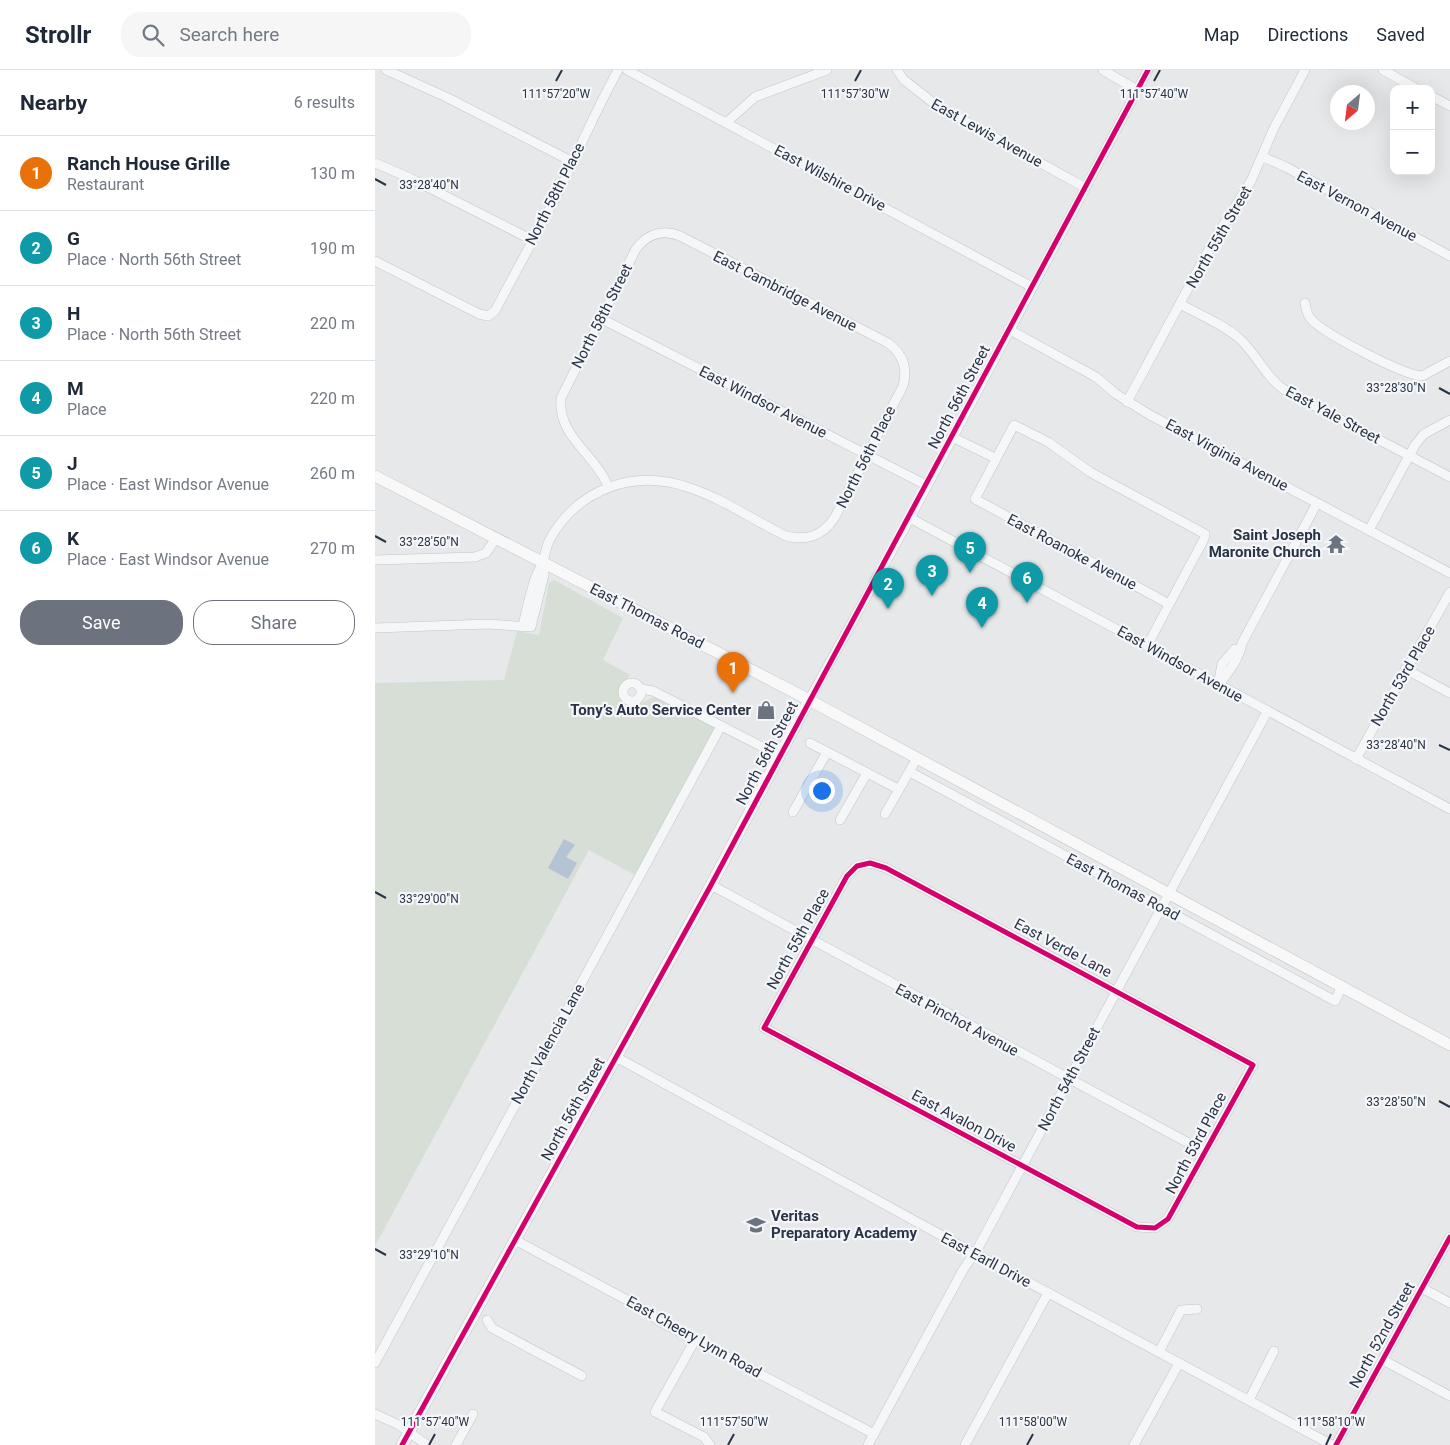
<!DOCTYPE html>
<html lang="en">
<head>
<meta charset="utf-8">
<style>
  body { margin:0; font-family:Roboto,sans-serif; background:#f6f6f7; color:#1f2937 }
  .controls { position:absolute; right:15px; top:15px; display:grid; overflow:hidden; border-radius:10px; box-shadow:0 5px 20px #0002 }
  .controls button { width:45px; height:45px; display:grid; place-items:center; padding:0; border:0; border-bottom:1px solid #e0e1e3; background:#fff; color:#1f2937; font:25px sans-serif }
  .compass { position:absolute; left:955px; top:15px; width:45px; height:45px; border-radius:50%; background:#fff; box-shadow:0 5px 20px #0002; rotate:208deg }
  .you { position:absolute; left:446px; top:720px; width:18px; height:18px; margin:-12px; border:4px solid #fff; border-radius:50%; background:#1a73e8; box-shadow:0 0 0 8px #1a73e833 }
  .badge { display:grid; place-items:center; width:32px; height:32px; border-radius:50%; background:#6c737f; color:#fff; font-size:16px; font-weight:700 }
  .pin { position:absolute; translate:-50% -41px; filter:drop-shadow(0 1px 2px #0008) }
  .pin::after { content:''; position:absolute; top:26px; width:18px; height:15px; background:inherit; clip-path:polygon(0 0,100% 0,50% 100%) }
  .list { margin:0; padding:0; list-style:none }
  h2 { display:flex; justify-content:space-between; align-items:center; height:65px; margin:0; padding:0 20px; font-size:21px }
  h2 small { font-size:16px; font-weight:400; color:#747a83 }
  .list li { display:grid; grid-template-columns:32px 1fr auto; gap:15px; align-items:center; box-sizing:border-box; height:75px; padding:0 20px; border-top:1px solid #e0e1e3 }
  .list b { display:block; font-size:19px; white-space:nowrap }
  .list p { margin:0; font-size:16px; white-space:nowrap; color:#747a83 }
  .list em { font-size:16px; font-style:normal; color:#747a83 }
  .actions { display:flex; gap:10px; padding:15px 20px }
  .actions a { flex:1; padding:11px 0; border:1px solid #6c737f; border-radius:20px; text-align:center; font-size:18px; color:#6c737f }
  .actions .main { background:#6c737f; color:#fff }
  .icon { flex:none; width:28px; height:28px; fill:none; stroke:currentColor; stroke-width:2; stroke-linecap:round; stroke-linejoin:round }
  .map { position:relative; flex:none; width:1075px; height:1375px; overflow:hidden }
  header { display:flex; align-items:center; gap:30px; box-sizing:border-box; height:70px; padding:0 25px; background:#fff; border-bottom:1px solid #e0e1e3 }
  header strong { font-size:24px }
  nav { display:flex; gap:28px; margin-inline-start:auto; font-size:18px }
  .search { width:350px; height:45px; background:#f6f6f7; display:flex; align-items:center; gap:12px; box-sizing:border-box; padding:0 18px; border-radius:20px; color:#747a83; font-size:19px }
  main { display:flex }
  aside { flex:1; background:#fff }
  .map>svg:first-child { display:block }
  .green { fill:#d6ded6 }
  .water { fill:#b4c4d5 }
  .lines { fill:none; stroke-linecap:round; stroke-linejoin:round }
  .minor-casing { stroke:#c4c6c8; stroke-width:10 }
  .major-casing { stroke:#c2c5c8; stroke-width:12 }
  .minor { stroke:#f5f6f7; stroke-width:9 }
  .major { stroke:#f8f8f8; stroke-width:11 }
  .cycleway-casing { stroke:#f4f6f9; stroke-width:8 }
  .cycleway { stroke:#d6006c; stroke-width:5 }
  .ticks { fill:none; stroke:#2b3445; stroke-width:2 }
  .labels { text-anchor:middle; stroke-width:4.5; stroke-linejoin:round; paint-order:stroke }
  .street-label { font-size:15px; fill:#2b3445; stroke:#f4f6f9 }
  .poi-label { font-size:15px; font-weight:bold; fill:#2b3445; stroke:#f4f6f9; text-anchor:end }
  .ticks-label { font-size:12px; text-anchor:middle; fill:#2b3445; stroke:#f4f6f9; stroke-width:4.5; stroke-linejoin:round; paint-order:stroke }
</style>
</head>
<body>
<header>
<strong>Strollr</strong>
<div class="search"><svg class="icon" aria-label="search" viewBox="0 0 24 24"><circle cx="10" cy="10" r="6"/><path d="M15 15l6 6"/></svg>Search here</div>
<nav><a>Map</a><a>Directions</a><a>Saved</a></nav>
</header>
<main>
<aside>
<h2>Nearby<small>6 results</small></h2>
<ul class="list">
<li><span class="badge" style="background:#e8710a">1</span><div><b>Ranch House Grille</b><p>Restaurant</p></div><em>130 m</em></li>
<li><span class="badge" style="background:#0f9aa8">2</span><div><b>G</b><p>Place · North 56th Street</p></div><em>190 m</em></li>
<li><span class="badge" style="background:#0f9aa8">3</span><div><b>H</b><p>Place · North 56th Street</p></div><em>220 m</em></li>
<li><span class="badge" style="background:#0f9aa8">4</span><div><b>M</b><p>Place</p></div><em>220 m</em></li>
<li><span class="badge" style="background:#0f9aa8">5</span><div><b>J</b><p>Place · East Windsor Avenue</p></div><em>260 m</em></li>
<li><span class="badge" style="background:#0f9aa8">6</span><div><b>K</b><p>Place · East Windsor Avenue</p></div><em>270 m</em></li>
</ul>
<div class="actions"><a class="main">Save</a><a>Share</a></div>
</aside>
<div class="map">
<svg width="1075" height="1375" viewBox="0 0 1075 1375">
  <rect width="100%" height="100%" fill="#e6e8ea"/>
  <!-- green -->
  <path class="green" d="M179,510L248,548L228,590L255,605L243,622L267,633L280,626L341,657L260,805L214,780L0,1176V613L129,610L142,561L164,565L174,513Z"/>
  <!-- water -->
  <path class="water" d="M189,769L200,775L191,787L202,793L193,809L173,798Z"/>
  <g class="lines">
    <!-- minor casing -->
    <g class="minor-casing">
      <g id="minor">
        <path d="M11,0L71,27L198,92"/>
        <path d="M252,0L657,217"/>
        <path d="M522,0L529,10L561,35L709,117"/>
        <path d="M728,0L762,20"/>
        <path d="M1008,0L1042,19"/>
        <path d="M1056,26L1075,36"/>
        <path d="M352,52L380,27L452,0"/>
        <path d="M888,87L911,97L1075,186"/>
        <path d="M0,93L35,108L157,170"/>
        <path d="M0,191L104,244L113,246L120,241C146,191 174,143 198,92C212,61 227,30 243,0"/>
        <path d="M930,233C931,238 932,244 935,248C947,263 1028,305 1047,306L1075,291"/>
        <path d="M805,234C825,245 848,254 865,269C882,285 891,308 911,321L1075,407"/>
        <path d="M225,248L551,415"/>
        <path d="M633,259L721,307L741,324L775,345L1075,503"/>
        <path d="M752,332L839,170L876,111L899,58L930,0"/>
        <path d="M577,367L620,388"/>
        <path d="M535,448L1075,739"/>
        <path d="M994,460L1040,375L1049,364L1075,350"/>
        <path d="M0,490L100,487L111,483L121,468"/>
        <path d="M148,556C151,541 155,526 159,512C161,504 166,498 168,491C171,483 171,476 175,469C203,419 258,399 312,417C347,428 378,450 411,466C432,471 448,466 460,447L528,316C533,298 528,284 513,273L305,166C287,159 272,164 261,179L186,328C182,366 220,384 233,416"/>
        <path d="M0,558L113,554L156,557L169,505L168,493"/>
        <path d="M772,576L829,469L830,464L715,402L673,372L639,355L600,429L794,534"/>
        <path d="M1030,599L1075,623"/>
        <circle cx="257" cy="622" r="9"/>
        <path d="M843,615C853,604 865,587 867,573L942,433"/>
        <path d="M843,615L847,594L860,579"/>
        <path d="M266,619L278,621L405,686"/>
        <path d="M434,630L535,448L773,0"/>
        <path d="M435,673L523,719"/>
        <path d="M981,689L1075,522"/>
        <path d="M535,702L960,931L967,916"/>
        <path d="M418,742L452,682"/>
        <path d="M510,744L542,688"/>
        <path d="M465,750L492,703"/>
        <path d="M495,793L511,798L878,995L793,1149L780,1158L762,1157L389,958L472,806L482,796Z"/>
        <path d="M336,815L830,1082"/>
        <path d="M241,987L593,1180L957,1375"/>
        <path d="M140,1170L265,1237L284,1251L499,1364"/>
        <path d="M1047,1218L1075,1233"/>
        <path d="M112,1250L117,1258L207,1306"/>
        <path d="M320,1270L280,1342L329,1367L335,1375"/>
        <path d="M784,1282L806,1240L822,1239"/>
        <path d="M1008,1290L1075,1326"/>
        <path d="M0,1293L346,656"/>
        <path d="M874,1330L899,1281"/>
        <path d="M0,1344L24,1355L52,1375"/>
        <path d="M81,1375L98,1344"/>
        <path d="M493,1375L588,1200L604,1176L892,642"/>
        <path d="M590,1375L673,1223"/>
        <path d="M759,1375L804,1293"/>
        <path d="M961,1375L1075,1167"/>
      </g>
    </g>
    <!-- major casing -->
    <g class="major-casing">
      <g id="major">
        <path d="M0,406L423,624L1075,975"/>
        <path d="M27,1375L336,815L434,630"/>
      </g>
    </g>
    <!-- minor -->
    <use href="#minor" class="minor"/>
    <!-- major -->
    <use href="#major" class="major"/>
    <!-- cycleway casing -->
    <g class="cycleway-casing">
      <g id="cycleway">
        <path d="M495,793L511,798L878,995L793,1149L780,1158L762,1157L389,958L472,806L482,796Z"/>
        <path d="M27,1375L336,815L773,0"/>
        <path d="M961,1375L1075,1167"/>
      </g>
    </g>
    <!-- cycleway -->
    <use href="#cycleway" class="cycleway"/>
  </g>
  <!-- ticks -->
  <path class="ticks" d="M181,11L187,0M480,11L486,0M779,11L785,0M0,109L11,115M1064,318L1075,324M0,466L11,472M1064,675L1075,680M0,822L11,828M1064,1031L1075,1037M0,1179L11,1185M54,1375L60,1364M353,1375L359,1364M652,1375L658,1364M951,1375L956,1364"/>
  <!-- icons -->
  <defs>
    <g id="temple-bare" transform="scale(1.5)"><path d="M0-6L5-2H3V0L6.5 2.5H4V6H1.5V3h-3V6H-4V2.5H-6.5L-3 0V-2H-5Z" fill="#6c737f" stroke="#f4f6f9" stroke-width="2.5" paint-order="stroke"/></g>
    <g id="shop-bare" transform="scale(1.5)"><path d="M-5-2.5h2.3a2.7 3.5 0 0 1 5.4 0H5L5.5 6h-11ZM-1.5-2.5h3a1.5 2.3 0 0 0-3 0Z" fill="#6c737f" stroke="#f4f6f9" stroke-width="2.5" paint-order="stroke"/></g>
    <g id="school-bare" transform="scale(1.5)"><path d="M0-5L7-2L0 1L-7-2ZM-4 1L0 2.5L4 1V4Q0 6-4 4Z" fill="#6c737f" stroke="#f4f6f9" stroke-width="2.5" paint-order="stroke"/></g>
  </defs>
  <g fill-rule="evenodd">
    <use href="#temple-bare" x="961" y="474"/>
    <use href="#shop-bare" x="391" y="640"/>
    <use href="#school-bare" x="381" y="1155"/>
  </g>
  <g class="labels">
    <!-- street labels -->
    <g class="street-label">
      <text transform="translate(612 63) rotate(29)" y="5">East Lewis Avenue</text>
      <text transform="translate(455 108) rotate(28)" y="5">East Wilshire Drive</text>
      <text transform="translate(180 124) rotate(-63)" y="5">North 58th Place</text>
      <text transform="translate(982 136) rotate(28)" y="5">East Vernon Avenue</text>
      <text transform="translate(844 167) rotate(-60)" y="5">North 55th Street</text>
      <text transform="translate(410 221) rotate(27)" y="5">East Cambridge Avenue</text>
      <text transform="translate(227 246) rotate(-63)" y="5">North 58th Street</text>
      <text transform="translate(584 327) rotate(-62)" y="5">North 56th Street</text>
      <text transform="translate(388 332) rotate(27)" y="5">East Windsor Avenue</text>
      <text transform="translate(958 345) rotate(28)" y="5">East Yale Street</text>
      <text transform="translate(852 385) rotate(28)" y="5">East Virginia Avenue</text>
      <text transform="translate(491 387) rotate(-63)" y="5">North 56th Place</text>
      <text transform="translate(697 482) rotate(28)" y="5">East Roanoke Avenue</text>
      <text transform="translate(272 546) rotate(27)" y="5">East Thomas Road</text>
      <text transform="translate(805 594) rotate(29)" y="5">East Windsor Avenue</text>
      <text transform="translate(1028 606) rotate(-60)" y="5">North 53rd Place</text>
      <text transform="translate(392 683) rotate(-62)" y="5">North 56th Street</text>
      <text transform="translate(748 817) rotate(28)" y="5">East Thomas Road</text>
      <text transform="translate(423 869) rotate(-61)" y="5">North 55th Place</text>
      <text transform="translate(688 878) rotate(28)" y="5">East Verde Lane</text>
      <text transform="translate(582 950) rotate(28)" y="5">East Pinchot Avenue</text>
      <text transform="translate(173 974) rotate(-61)" y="5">North Valencia Lane</text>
      <text transform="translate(694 1009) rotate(-62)" y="5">North 54th Street</text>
      <text transform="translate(198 1039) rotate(-61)" y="5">North 56th Street</text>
      <text transform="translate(589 1051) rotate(28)" y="5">East Avalon Drive</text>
      <text transform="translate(821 1073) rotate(-62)" y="5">North 53rd Place</text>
      <text transform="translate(611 1190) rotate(28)" y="5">East Earll Drive</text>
      <text transform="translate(1007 1265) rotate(-61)" y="5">North 52nd Street</text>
      <text transform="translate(319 1267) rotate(29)" y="5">East Cheery Lynn Road</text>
    </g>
    <!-- poi labels -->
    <g class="poi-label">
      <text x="946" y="470">Saint Joseph<tspan x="946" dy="17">Maronite Church</tspan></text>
      <text x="376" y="645">Tony’s Auto Service Center</text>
      <text x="396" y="1151" text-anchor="start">Veritas<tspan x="396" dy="17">Preparatory Academy</tspan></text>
    </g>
  </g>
  <g class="ticks-label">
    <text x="181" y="28">111°57'20"W</text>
    <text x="480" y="28">111°57'30"W</text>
    <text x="779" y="28">111°57'40"W</text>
    <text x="54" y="119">33°28'40"N</text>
    <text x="1021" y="322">33°28'30"N</text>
    <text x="54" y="476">33°28'50"N</text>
    <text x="1021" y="679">33°28'40"N</text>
    <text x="54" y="833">33°29'00"N</text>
    <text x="1021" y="1036">33°28'50"N</text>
    <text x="54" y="1189">33°29'10"N</text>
    <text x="60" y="1356">111°57'40"W</text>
    <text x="359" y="1356">111°57'50"W</text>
    <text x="658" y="1356">111°58'00"W</text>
    <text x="956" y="1356">111°58'10"W</text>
  </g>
</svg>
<div class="controls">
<button>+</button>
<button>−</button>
</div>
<svg class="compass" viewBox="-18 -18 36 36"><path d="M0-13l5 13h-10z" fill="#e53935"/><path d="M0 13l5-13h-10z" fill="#747a83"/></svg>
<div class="you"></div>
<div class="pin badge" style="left:358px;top:623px;background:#e8710a">1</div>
<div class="pin badge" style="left:513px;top:539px;background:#0f9aa8">2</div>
<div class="pin badge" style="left:557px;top:526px;background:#0f9aa8">3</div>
<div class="pin badge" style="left:607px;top:558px;background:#0f9aa8">4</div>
<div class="pin badge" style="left:595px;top:503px;background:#0f9aa8">5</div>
<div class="pin badge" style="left:652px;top:533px;background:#0f9aa8">6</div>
</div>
</main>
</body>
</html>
